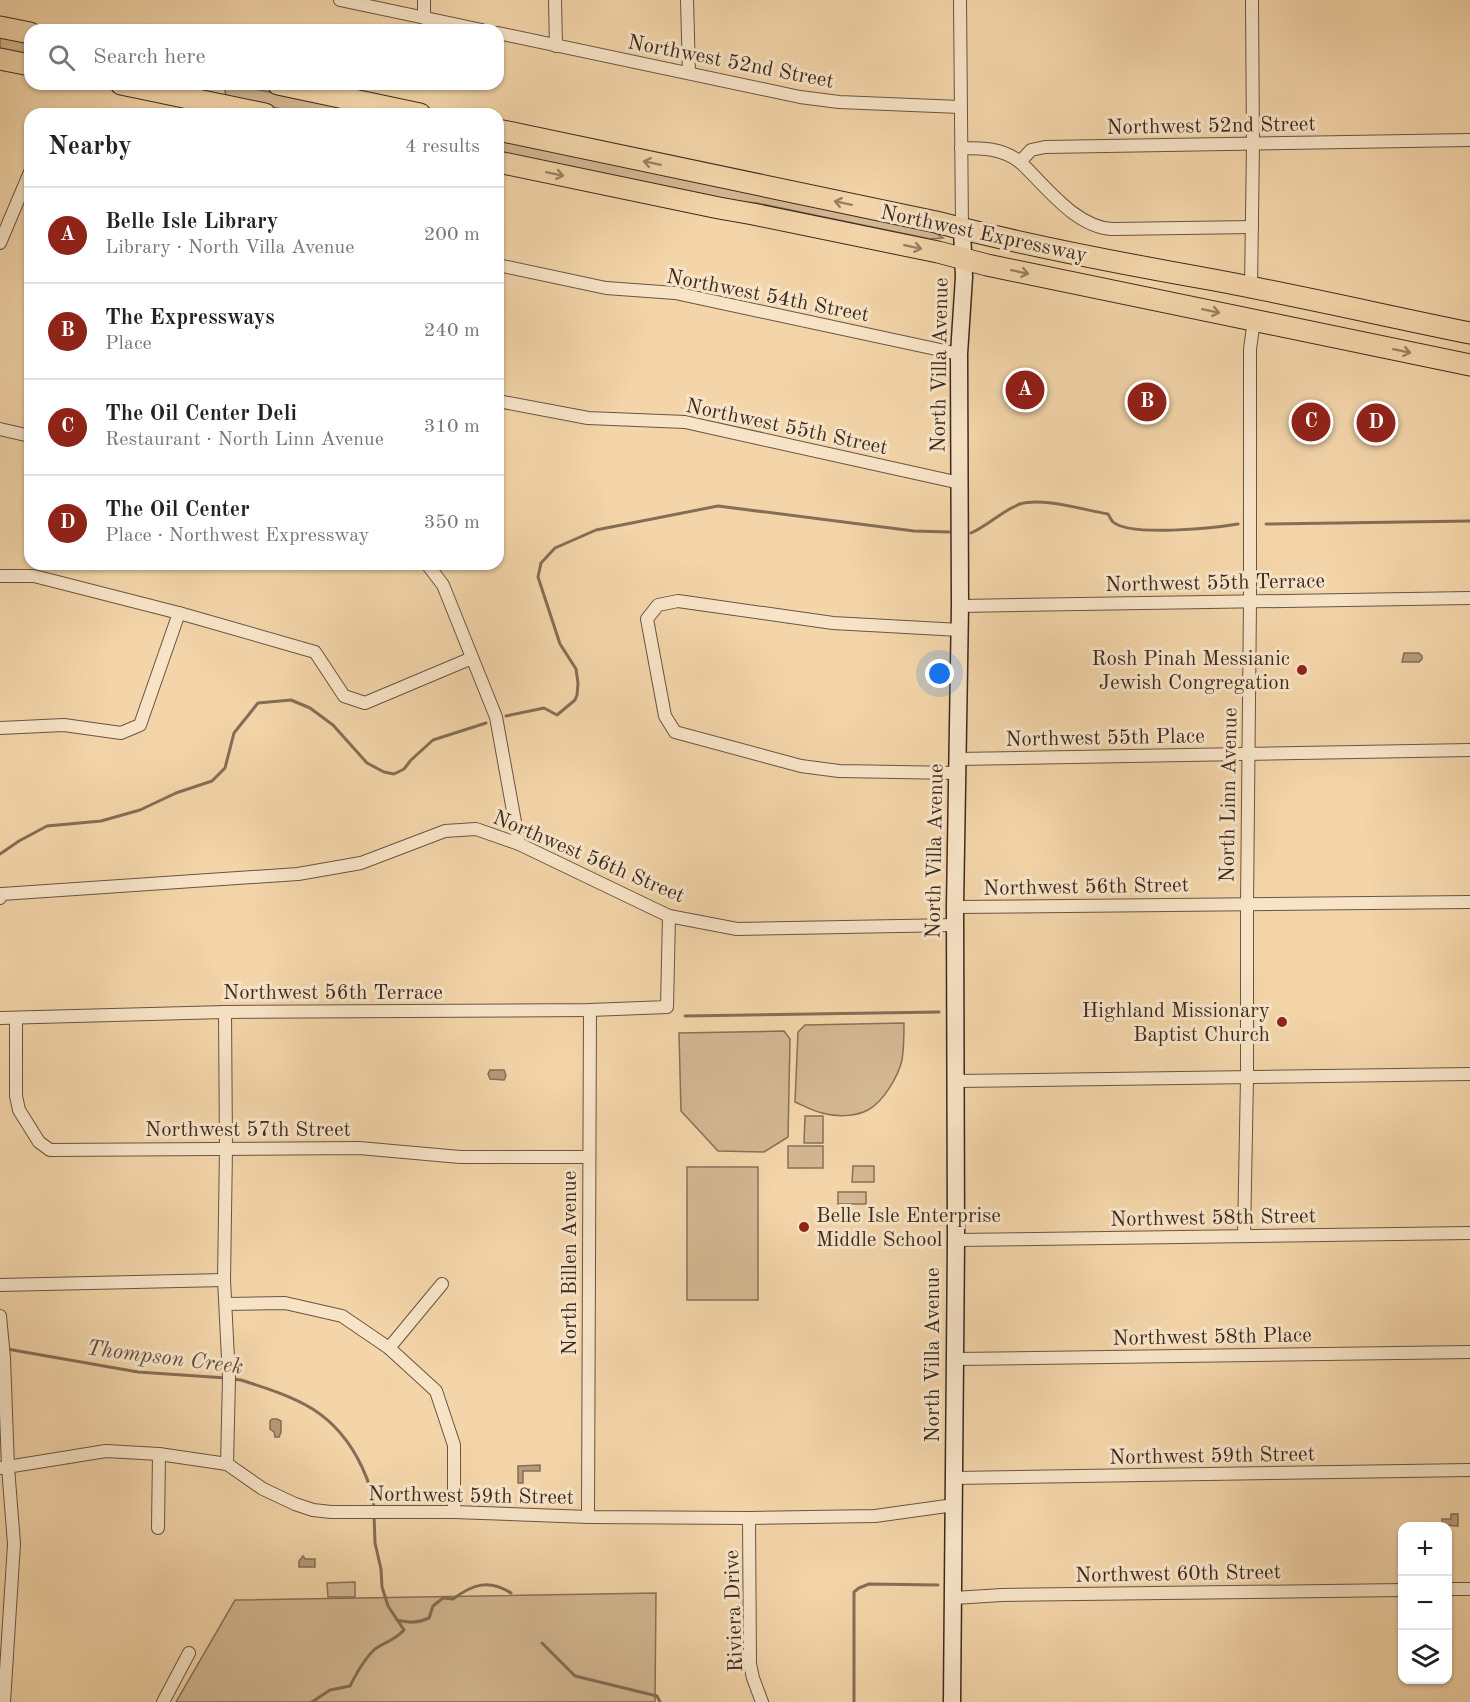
<!DOCTYPE html>
<html lang="en">
<head>
<meta charset="utf-8">
<style>
  body { margin:0; font-family:"Old Standard TT",serif; background:#f6f6f6; color:#222 }
  .controls { position:absolute; right:18px; bottom:18px; display:grid; overflow:hidden; border-radius:12px; box-shadow:0 2px 4px #0004 }
  .controls button { width:54px; height:54px; display:grid; place-items:center; padding:0; border:0; border-bottom:2px solid #e0e0e0; background:#fff; color:#222; font:30px sans-serif }
  .you { position:absolute; left:940px; top:674px; width:21px; height:21px; margin:-15px; border:4px solid #fff; border-radius:50%; background:#1a73e8; box-shadow:0 0 0 9px #1a73e833 }
  .badge { display:grid; place-items:center; width:39px; height:39px; border-radius:50%; background:#8f2418; color:#fff; font-size:20px; font-weight:700 }
  .pin { position:absolute; translate:-50% -50%; border:3px solid #fff; box-shadow:0 2px 6px #0006 }
  .list { margin:0; padding:0; list-style:none }
  h2 { display:flex; justify-content:space-between; align-items:center; height:78px; margin:0; padding:0 24px; font-size:26px }
  h2 small { font-size:20px; font-weight:400; color:#767676 }
  .list li { display:grid; grid-template-columns:39px 1fr auto; gap:18px; align-items:center; box-sizing:border-box; height:96px; padding:0 24px; border-top:2px solid #e0e0e0 }
  .list b { display:block; font-size:22px; white-space:nowrap }
  .list p { margin:0; font-size:20px; white-space:nowrap; color:#767676 }
  .list em { font-size:20px; font-style:normal; color:#767676 }
  .icon { flex:none; width:33px; height:33px; fill:none; stroke:currentColor; stroke-width:2; stroke-linecap:round; stroke-linejoin:round }
  .map { position:relative; flex:none; width:1470px; height:1702px; overflow:hidden }
  .search { position:absolute; background:#fff; box-shadow:0 2px 4px #0004; left:24px; top:24px; width:480px; height:66px; display:flex; align-items:center; gap:15px; box-sizing:border-box; padding:0 21px; border-radius:18px; color:#767676; font-size:22px }
  .panel { position:absolute; background:#fff; box-shadow:0 2px 4px #0004; left:24px; top:108px; width:480px; height:462px; border-radius:18px }
  .map>svg:first-child { display:block }
  .green { fill:#d4b892; stroke:#887059; stroke-width:1.5 }
  .water { fill:#b59b7a; stroke:#856d56; stroke-width:1.5 }
  .lines { fill:none; stroke-linecap:round; stroke-linejoin:round }
  .stream { stroke:#856d56; stroke-width:3 }
  .street-casing { stroke:#6a5442; stroke-width:14 }
  .secondary-casing { stroke:#3c2920; stroke-width:19 }
  .highway-casing { stroke:#3c2920; stroke-width:23 }
  .street { stroke:#f7e4c7; stroke-width:12 }
  .secondary { stroke:#f7e4c7; stroke-width:16 }
  .highway { stroke:#f3d5a9; stroke-width:21 }
  .oneway { stroke:#987f64 }
  .poi-dot { fill:#8f2418; stroke:#f7e4c7; stroke-width:2 }
  .labels { text-anchor:middle; stroke-width:6; stroke-linejoin:round; paint-order:stroke }
  .street-label { font-size:21px; fill:#3c2920; stroke:#f7e4c7 }
  .poi-label { font-size:21px; fill:#3c2920; stroke:#f7e4c7; text-anchor:end }
  .water-label { font-size:22px; font-style:italic; fill:#604b3b; stroke:#f7e4c7 }
</style>
</head>
<body>
<div class="map">
<svg width="1470" height="1702" viewBox="0 0 1470 1702">
  <rect width="100%" height="100%" fill="#f3d5a9"/>
  <filter id="stains"><feTurbulence type="fractalNoise" baseFrequency=".00333" numOctaves="4"/><feColorMatrix values="0 0 0 0 .2 0 0 0 0 .09 0 0 0 0 .02 0 0 0 .5 -.17"/></filter>
  <radialGradient id="worn" r=".72"><stop offset=".6" stop-color="#630" stop-opacity="0"/><stop offset="1" stop-color="#630" stop-opacity=".3"/></radialGradient>
  <!-- green -->
  <g class="green">
    <path d="M0,36L30,42V57L0,51Z"/>
    <path d="M232,84L374,114H306L229,98L226,96L225,91L228,85Z"/>
    <path d="M498,140L934,232L943,238L930,239L757,203L719,200L498,154Z"/>
    <path d="M904,1023C904,1035 904,1048 902,1060C898,1077 883,1102 868,1110C855,1117 836,1117 822,1113C813,1111 804,1106 795,1102L798,1032L805,1025Z"/>
    <path d="M784,1031L790,1039L788,1137L764,1152L718,1151L681,1111L679,1033Z"/>
    <path d="M805,1116H823V1143H804Z"/>
    <rect x="788" y="1146" width="35" height="22"/>
    <path d="M853,1166H874V1182H852Z"/>
    <rect x="687" y="1167" width="71" height="133"/>
    <rect x="838" y="1192" width="28" height="12"/>
    <path d="M355,1582V1597H328L327,1583Z"/>
    <path d="M656,1593L655,1702H176L235,1600Z"/>
  </g>
  <!-- water -->
  <g class="water">
    <path d="M1404,653H1419L1422,656V659L1419,662H1402Z"/>
    <path d="M490,1070H504L506,1076L504,1080L490,1079L488,1074Z"/>
    <path d="M272,1419H277L281,1421V1432L279,1437H275L274,1432L270,1429V1421Z"/>
    <path d="M540,1465V1471H523V1483H518V1466Z"/>
    <path d="M1451,1514H1458V1526L1442,1525V1519H1451Z"/>
    <path d="M303,1556L305,1559H315V1567H299V1561Z"/>
  </g>
  <g class="lines">
    <!-- stream -->
    <g class="stream">
      <path d="M1266,524L1470,521"/>
      <path d="M971,533C987,526 1005,509 1020,504C1042,497 1084,510 1108,514C1110,517 1111,520 1113,522C1130,537 1214,528 1238,524"/>
      <path d="M506,716L544,708L557,715L575,700L577,695L578,683L576,669L560,644L538,577L541,563L555,548L596,530L718,506L914,531L949,532"/>
      <path d="M0,854L19,841L47,826L101,821L140,810L176,793L212,781L225,768L234,733L258,703L291,700L310,708L333,725L367,763L384,772L394,774L404,769L411,760L433,740L486,723"/>
      <path d="M685,1016L939,1012"/>
      <path d="M7,1349L138,1372L226,1378"/>
      <path d="M232,1379L241,1380C297,1398 335,1410 362,1467C368,1480 373,1493 374,1507"/>
      <path d="M397,1620C410,1623 417,1623 429,1618L433,1606L443,1598L453,1599C473,1584 489,1579 511,1593"/>
      <path d="M542,1643L575,1676L657,1696L660,1702"/>
      <path d="M312,1702L330,1690L350,1686C357,1672 364,1659 375,1649C386,1641 394,1641 404,1630L388,1606L382,1587L381,1569L375,1543L374,1514"/>
      <path d="M854,1702V1592L859,1588L869,1584L938,1585"/>
    </g>
    <!-- street casing -->
    <g class="street-casing">
      <g id="street">
        <path d="M340,0L482,30"/>
        <path d="M424,0V18"/>
        <path d="M555,0L556,46"/>
        <path d="M687,0L689,73"/>
        <path d="M960,0L962,229"/>
        <path d="M498,33L800,97L839,102L960,107"/>
        <path d="M961,148C983,148 1002,148 1020,162L1031,150L1045,147L1470,140"/>
        <path d="M1020,162C1046,186 1075,227 1112,229L1252,227"/>
        <path d="M0,243L30,172"/>
        <path d="M498,265L606,288L675,293L959,354"/>
        <path d="M1251,288L1253,144L1252,0"/>
        <path d="M498,401L588,418L685,422L960,483"/>
        <path d="M0,429L30,436"/>
        <path d="M427,564L443,585L496,717L519,844"/>
        <path d="M0,576H34L179,613L315,652L344,696L365,703L472,658"/>
        <path d="M960,606L1470,598"/>
        <path d="M0,728L64,725L121,733L140,725L179,613"/>
        <path d="M957,759L1470,750"/>
        <path d="M957,773L839,771L801,766L675,732L665,716L647,619L658,605L678,601L833,623L960,630"/>
        <path d="M0,898L2,894L298,874L361,863L445,831L476,829L519,844L669,916L737,929L955,925"/>
        <path d="M955,907L1470,902"/>
        <path d="M225,1012L226,1148L224,1280L229,1378L227,1464"/>
        <path d="M0,1018L225,1012L590,1010L667,1007L669,916"/>
        <path d="M16,1018V1096L19,1110L39,1142L50,1150L359,1148L460,1157H589"/>
        <path d="M955,1081L1470,1074"/>
        <path d="M1244,1236L1247,1078V904L1250,601V349L1254,320"/>
        <path d="M956,1240L1470,1233"/>
        <path d="M0,1285L224,1280"/>
        <path d="M226,1304L285,1303L342,1316L389,1348L436,1391L454,1445V1512"/>
        <path d="M0,1316L4,1358L8,1467L14,1544L4,1702"/>
        <path d="M389,1348L442,1284"/>
        <path d="M954,1359L1470,1352"/>
        <path d="M0,1468L106,1451L159,1454L227,1464L263,1489L295,1504L313,1510L331,1512H454L588,1517L749,1518L875,1516L954,1505"/>
        <path d="M954,1478L1470,1470"/>
        <path d="M588,1517L590,1010"/>
        <path d="M749,1518L750,1664L753,1678L762,1702"/>
        <path d="M158,1528L159,1454"/>
        <path d="M1448,1589H1470"/>
        <path d="M954,1598L1002,1595L1402,1590"/>
        <path d="M163,1702L189,1653"/>
      </g>
    </g>
    <!-- secondary casing -->
    <g class="secondary-casing">
      <path id="secondary" d="M952,1702L956,1240L955,907L960,606L959,354L964,277L962,229"/>
    </g>
    <!-- highway casing -->
    <g class="highway-casing">
      <g id="highway">
        <path d="M0,27L30,33"/>
        <path d="M0,59L30,65"/>
        <path d="M121,84L265,114"/>
        <path d="M278,84L420,114"/>
        <path d="M498,130L936,222C1024,245 1113,262 1203,278C1292,294 1381,315 1470,333"/>
        <path d="M498,162L719,208L753,214L938,252L987,265L1470,365"/>
      </g>
    </g>
    <!-- street -->
    <use href="#street" class="street"/>
    <!-- secondary -->
    <use href="#secondary" class="secondary"/>
    <!-- highway -->
    <use href="#highway" class="highway"/>
  </g>
  <!-- one-way arrows -->
  <defs><path id="oneway-shaft" d="M-6 0H5M1.5-3L5.5 0L1.5 3" fill="none" stroke-width="1.6" stroke-linecap="round" stroke-linejoin="round" transform="scale(1.5)"/></defs>
  <g class="oneway">
    <use href="#oneway-shaft" transform="translate(652 163) rotate(-168)"/>
    <use href="#oneway-shaft" transform="translate(555 174) rotate(12)"/>
    <use href="#oneway-shaft" transform="translate(843 203) rotate(-168)"/>
    <use href="#oneway-shaft" transform="translate(913 247) rotate(12)"/>
    <use href="#oneway-shaft" transform="translate(1020 272) rotate(12)"/>
    <use href="#oneway-shaft" transform="translate(1211 311) rotate(12)"/>
    <use href="#oneway-shaft" transform="translate(1402 351) rotate(12)"/>
  </g>
  <!-- markers -->
  <g class="poi-dot">
    <circle cx="1302" cy="670" r="6"/>
    <circle cx="1282" cy="1022" r="6"/>
    <circle cx="804" cy="1227" r="6"/>
  </g>
  <g class="labels">
    <!-- street labels -->
    <g class="street-label">
      <text transform="translate(731 61) rotate(11)" y="7">Northwest 52nd Street</text>
      <text transform="translate(1211 125) rotate(-1)" y="7">Northwest 52nd Street</text>
      <text transform="translate(984 233) rotate(12)" y="7">Northwest Expressway</text>
      <text transform="translate(768 295) rotate(11)" y="7">Northwest 54th Street</text>
      <text transform="translate(939 365) rotate(-89)" y="7">North Villa Avenue</text>
      <text transform="translate(787 426) rotate(12)" y="7">Northwest 55th Street</text>
      <text transform="translate(1215 582) rotate(-1)" y="7">Northwest 55th Terrace</text>
      <text transform="translate(1105 737) rotate(-1)" y="7">Northwest 55th Place</text>
      <text transform="translate(1228 795) rotate(-89)" y="7">North Linn Avenue</text>
      <text transform="translate(934 851) rotate(-89)" y="7">North Villa Avenue</text>
      <text transform="translate(589 856) rotate(23)" y="7">Northwest 56th Street</text>
      <text transform="translate(1086 886) rotate(-1)" y="7">Northwest 56th Street</text>
      <text x="333" y="999">Northwest 56th Terrace</text>
      <text x="248" y="1136">Northwest 57th Street</text>
      <text transform="translate(1213 1217) rotate(-1)" y="7">Northwest 58th Street</text>
      <text transform="translate(569 1263) rotate(-90)" y="7">North Billen Avenue</text>
      <text transform="translate(1212 1336) rotate(-1)" y="7">Northwest 58th Place</text>
      <text transform="translate(932 1355) rotate(-90)" y="7">North Villa Avenue</text>
      <text transform="translate(1212 1455) rotate(-1)" y="7">Northwest 59th Street</text>
      <text transform="translate(471 1495) rotate(1)" y="7">Northwest 59th Street</text>
      <text transform="translate(1178 1573) rotate(-1)" y="7">Northwest 60th Street</text>
      <text transform="translate(733 1611) rotate(-92)" y="7">Riviera Drive</text>
    </g>
    <!-- poi labels -->
    <g class="poi-label">
      <text x="1290" y="665">Rosh Pinah Messianic<tspan x="1290" dy="24">Jewish Congregation</tspan></text>
      <text x="1270" y="1017">Highland Missionary<tspan x="1270" dy="24">Baptist Church</tspan></text>
      <text x="816" y="1222" text-anchor="start">Belle Isle Enterprise<tspan x="816" dy="24">Middle School</tspan></text>
    </g>
    <!-- water labels -->
    <g class="water-label">
      <text transform="translate(165 1356) rotate(7)" y="8">Thompson Creek</text>
    </g>
  </g>
  <rect width="100%" height="100%" filter="url(#stains)"/>
  <rect width="100%" height="100%" fill="url(#worn)"/>
</svg>
<div class="controls">
<button>+</button>
<button>−</button>
<button><svg class="icon" aria-label="layers" viewBox="0 0 24 24"><path d="M12 4l9 5-9 5-9-5zM3 14l9 5 9-5"/></svg></button>
</div>
<div class="you"></div>
<div class="pin badge" style="left:1025px;top:390px">A</div>
<div class="pin badge" style="left:1147px;top:402px">B</div>
<div class="pin badge" style="left:1311px;top:422px">C</div>
<div class="pin badge" style="left:1376px;top:423px">D</div>
<div class="search"><svg class="icon" aria-label="search" viewBox="0 0 24 24"><circle cx="10" cy="10" r="6"/><path d="M15 15l6 6"/></svg>Search here</div>
<section class="panel">
<h2>Nearby<small>4 results</small></h2>
<ul class="list">
<li><span class="badge">A</span><div><b>Belle Isle Library</b><p>Library · North Villa Avenue</p></div><em>200 m</em></li>
<li><span class="badge">B</span><div><b>The Expressways</b><p>Place</p></div><em>240 m</em></li>
<li><span class="badge">C</span><div><b>The Oil Center Deli</b><p>Restaurant · North Linn Avenue</p></div><em>310 m</em></li>
<li><span class="badge">D</span><div><b>The Oil Center</b><p>Place · Northwest Expressway</p></div><em>350 m</em></li>
</ul>
</section>
</div>
</body>
</html>
